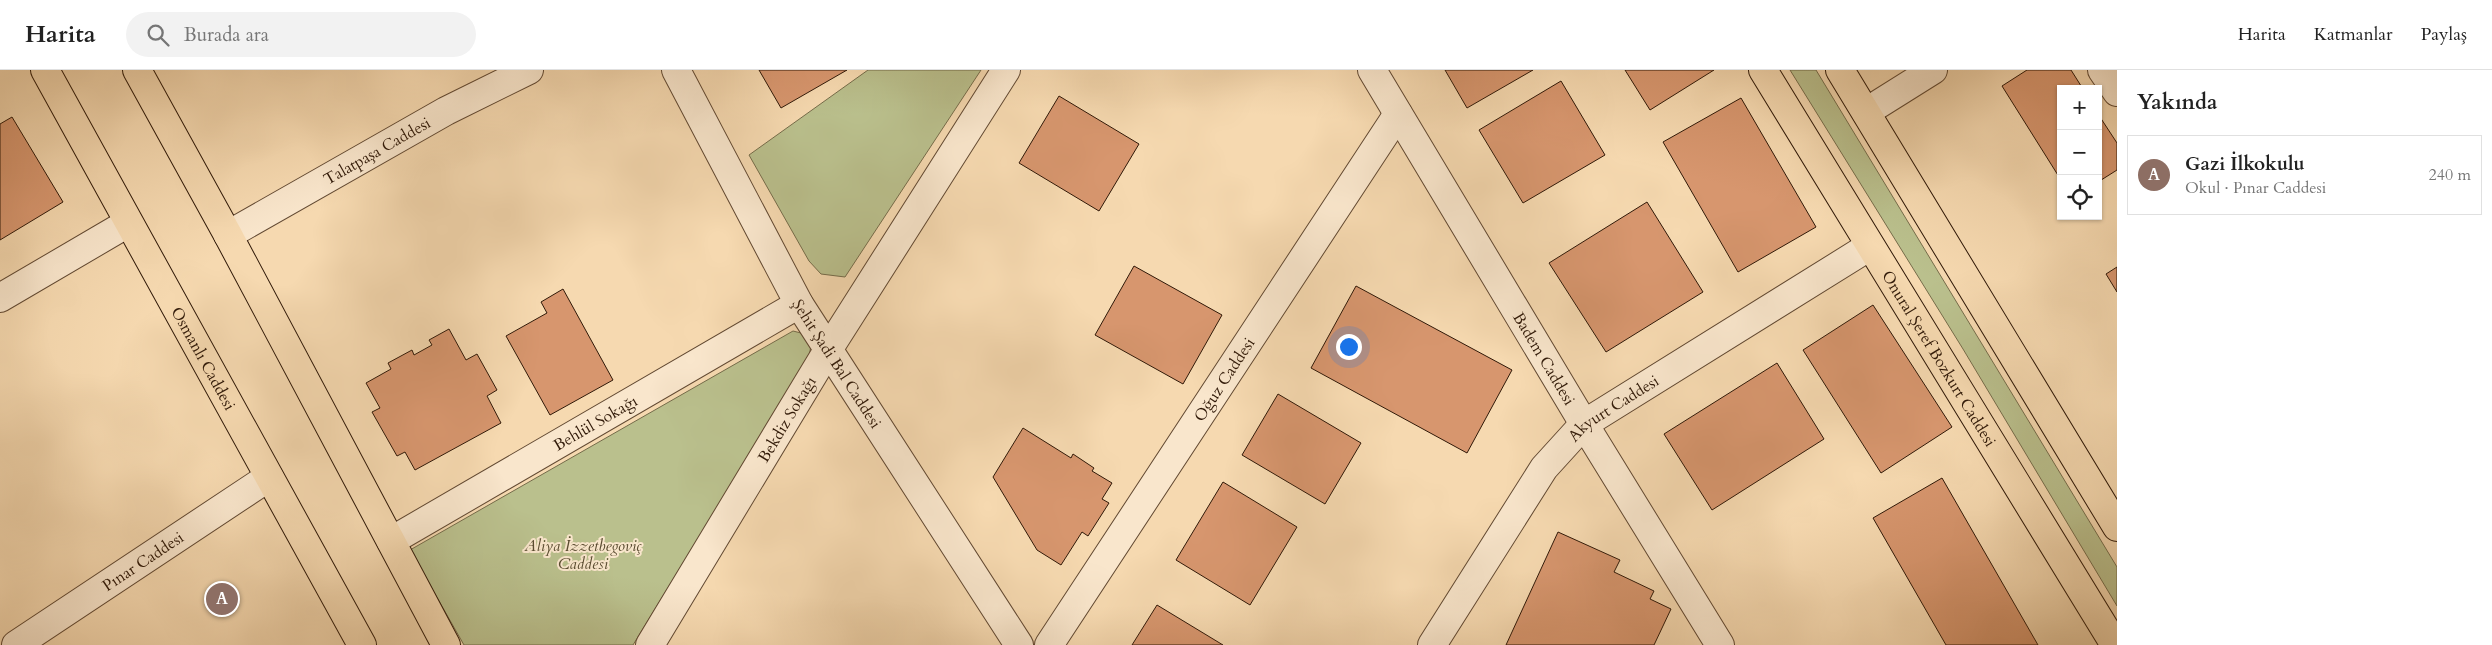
<!DOCTYPE html>
<html lang="tr">
<head>
<meta charset="utf-8">
<style>
  body { margin:0; font-family:Cardo,serif; background:#f2f2f2; color:#222 }
  .controls { position:absolute; right:15px; top:15px; display:grid; overflow:hidden; border-radius:0px; box-shadow:0 1px 4px #0004 }
  .controls button { width:45px; height:45px; display:grid; place-items:center; padding:0; border:0; border-bottom:1px solid #e0e0e0; background:#fff; color:#222; font:25px sans-serif }
  .you { position:absolute; left:1348px; top:276px; width:18px; height:18px; margin:-12px; border:4px solid #fff; border-radius:50%; background:#1a73e8; box-shadow:0 0 0 8px #1a73e833 }
  .badge { display:grid; place-items:center; width:32px; height:32px; border-radius:50%; background:#db2777; color:#fff; font-size:16px; font-weight:700 }
  .pin { position:absolute; translate:-50% -50%; border:2px solid #fff; box-shadow:0 1px 5px #0006 }
  .list { margin:0; padding:0; list-style:none }
  h2 { display:flex; justify-content:space-between; align-items:center; height:65px; margin:0; padding:0 20px; font-size:21px }
  h2 small { font-size:16px; font-weight:400; color:#767676 }
  .list li { display:grid; grid-template-columns:32px 1fr auto; gap:15px; align-items:center; box-sizing:border-box; height:80px; margin:0 10px 10px; padding:0 10px; border:1px solid #e0e0e0; border-radius:0px }
  .list b { display:block; font-size:19px; white-space:nowrap }
  .list p { margin:0; font-size:16px; white-space:nowrap; color:#767676 }
  .list em { font-size:16px; font-style:normal; color:#767676 }
  .icon { flex:none; width:28px; height:28px; fill:none; stroke:currentColor; stroke-width:2; stroke-linecap:round; stroke-linejoin:round }
  .map { position:relative; flex:none; width:2117px; height:575px; overflow:hidden }
  header { display:flex; align-items:center; gap:30px; box-sizing:border-box; height:70px; padding:0 25px; background:#fff; border-bottom:1px solid #e0e0e0 }
  header strong { font-size:24px }
  nav { display:flex; gap:28px; margin-inline-start:auto; font-size:18px }
  .search { width:350px; height:45px; background:#f2f2f2; display:flex; align-items:center; gap:12px; box-sizing:border-box; padding:0 18px; border-radius:28px; color:#767676; font-size:19px }
  main { display:flex }
  aside { flex:1; background:#fff }
  .map>svg:first-child { display:block }
  .green { fill:#bac08d; stroke:#756c4a }
  .building { fill:#d7966e; stroke:#301908 }
  .lines { fill:none; stroke-linecap:round; stroke-linejoin:round }
  .minor-casing { stroke:#624932; stroke-width:30 }
  .major-casing { stroke:#301908; stroke-width:30 }
  .minor { stroke:#f9e6cc; stroke-width:28 }
  .major { stroke:#f6d9b0; stroke-width:28 }
  .labels { text-anchor:middle; stroke-width:4; stroke-linejoin:round; paint-order:stroke }
  .street-label { font-size:16px; fill:#301908; stroke:#f9e6cc }
  .park-label { font-size:16px; font-style:italic; fill:#594b30; stroke:#f9e6cc }
</style>
</head>
<body>
<header>
<strong>Harita</strong>
<div class="search"><svg class="icon" aria-label="search" viewBox="0 0 24 24"><circle cx="10" cy="10" r="6"/><path d="M15 15l6 6"/></svg>Burada ara</div>
<nav><a>Harita</a><a>Katmanlar</a><a>Paylaş</a></nav>
</header>
<main>
<div class="map">
<svg width="2117" height="575" viewBox="0 0 2117 575">
  <rect width="100%" height="100%" fill="#f6d9b0"/>
  <filter id="stains"><feTurbulence type="fractalNoise" baseFrequency=".004" numOctaves="4"/><feColorMatrix values="0 0 0 0 .2 0 0 0 0 .09 0 0 0 0 .02 0 0 0 .5 -.17"/></filter>
  <radialGradient id="worn" r=".72"><stop offset=".6" stop-color="#630" stop-opacity="0"/><stop offset="1" stop-color="#630" stop-opacity=".3"/></radialGradient>
  <!-- green -->
  <g class="green">
    <path d="M868,0H981L845,207L821,204L809,191L749,85Z"/>
    <path d="M1790,0H1816L2117,497V536L1963,279Z"/>
    <path d="M793,261L801,263L811,275L809,287L633,575H464L410,480Z"/>
  </g>
  <!-- building -->
  <g class="building">
    <path d="M759,0H847L781,38Z"/>
    <path d="M1445,0H1533L1467,38Z"/>
    <path d="M1625,0H1714L1650,40Z"/>
    <path d="M2027,0H2071L2083,19H2061V110L2002,16Z"/>
    <path d="M1561,11L1605,85L1523,133L1479,60Z"/>
    <path d="M1059,26L1139,74L1099,141L1019,93Z"/>
    <path d="M1741,28L1816,157L1738,202L1663,72Z"/>
    <path d="M2098,44L2117,73V100L2098,112Z"/>
    <path d="M12,47L63,132L0,170V54Z"/>
    <path d="M1647,132L1703,222L1606,282L1549,193Z"/>
    <path d="M1134,196L1222,245L1183,314L1095,265Z"/>
    <path d="M2117,197V222L2106,204Z"/>
    <path d="M1356,216L1512,300L1467,383L1311,298Z"/>
    <path d="M563,219L613,310L550,345L506,266L547,243L541,232Z"/>
    <path d="M1873,235L1952,357L1881,403L1803,280Z"/>
    <path d="M449,259L466,290L477,284L497,320L487,326L501,353L415,400L405,382L397,386L372,342L380,338L366,313L391,299L388,293L412,280L414,285L432,275L429,270Z"/>
    <path d="M1777,293L1824,369L1712,440L1664,364Z"/>
    <path d="M1278,324L1361,373L1325,434L1242,385Z"/>
    <path d="M1023,358L1071,388L1073,384L1094,398L1092,401L1112,413L1102,429L1109,433L1088,466L1082,462L1061,495L1037,480L993,407Z"/>
    <path d="M1942,408L2038,575H1946L1873,448Z"/>
    <path d="M1223,412L1297,457L1250,535L1176,490Z"/>
    <path d="M1558,462L1620,490L1614,502L1654,521L1650,529L1671,539L1654,575H1506Z"/>
    <path d="M1157,535L1223,575H1132Z"/>
  </g>
  <g class="lines">
    <!-- minor casing -->
    <g class="minor-casing">
      <g id="minor">
        <path id="s1" d="M676,0L799,234L1019,575"/>
        <path id="s2" d="M1372,0L1584,354L1720,575"/>
        <path d="M2102,0L2117,22"/>
        <path d="M1866,42L1933,0"/>
        <path id="s3" d="M228,165L446,41L529,0"/>
        <path d="M0,228L128,153"/>
        <path id="s4" d="M391,471L799,234"/>
        <path id="s5" d="M16,575L269,407"/>
        <path id="s6" d="M650,575L828,280L1006,0"/>
        <path id="s7" d="M1049,575L1398,44"/>
        <path id="s8" d="M1432,575L1544,398L1584,354L1870,176"/>
      </g>
    </g>
    <!-- major casing -->
    <g class="major-casing">
      <g id="major">
        <path id="s9" d="M45,0L362,575"/>
        <path d="M137,0L228,165L446,575"/>
        <path id="s10" d="M1763,0L2115,575"/>
        <path d="M1840,0L2117,457"/>
      </g>
    </g>
    <!-- minor -->
    <use href="#minor" class="minor"/>
    <!-- major -->
    <use href="#major" class="major"/>
  </g>
  <g class="labels">
    <!-- street labels -->
    <g class="street-label">
      <text dy="6" stroke="none"><textPath href="#s3" startOffset="171">Talatpaşa Caddesi</textPath></text>
      <text dy="6" stroke="none"><textPath href="#s9" startOffset="329">Osmanlı Caddesi</textPath></text>
      <text dy="6" stroke="none"><textPath href="#s2" startOffset="336">Badem Caddesi</textPath></text>
      <text dy="6" stroke="none"><textPath href="#s10" startOffset="338">Onural Şeref Bozkurt Caddesi</textPath></text>
      <text dy="6" stroke="none"><textPath href="#s1" startOffset="335">Şehit Şadi Bal Caddesi</textPath></text>
      <text dy="6" stroke="none"><textPath href="#s7" startOffset="318">Oğuz Caddesi</textPath></text>
      <text dy="6" stroke="none"><textPath href="#s8" startOffset="302">Akyurt Caddesi</textPath></text>
      <text dy="6" stroke="none"><textPath href="#s6" startOffset="264">Bekdiz Sokağı</textPath></text>
      <text dy="6" stroke="none"><textPath href="#s4" startOffset="236">Behlül Sokağı</textPath></text>
      <text dy="6" stroke="none"><textPath href="#s5" startOffset="152">Pınar Caddesi</textPath></text>
    </g>
    <!-- park labels -->
    <g class="park-label">
      <text x="583" y="481">Aliya İzzetbegoviç<tspan x="583" dy="18">Caddesi</tspan></text>
    </g>
  </g>
  <rect width="100%" height="100%" filter="url(#stains)"/>
  <rect width="100%" height="100%" fill="url(#worn)"/>
</svg>
<div class="controls">
<button>+</button>
<button>−</button>
<button><svg class="icon" aria-label="locate" viewBox="0 0 24 24"><circle cx="12" cy="12" r="6"/><path d="M12 2v4M12 18v4M2 12h4M18 12h4"/></svg></button>
</div>
<div class="you"></div>
<div class="pin badge" style="left:222px;top:529px;background:#8d6e63">A</div>
</div>
<aside>
<h2>Yakında<small></small></h2>
<ul class="list">
<li><span class="badge" style="background:#8d6e63">A</span><div><b>Gazi İlkokulu</b><p>Okul · Pınar Caddesi</p></div><em>240 m</em></li>
</ul>
</aside>
</main>
</body>
</html>
